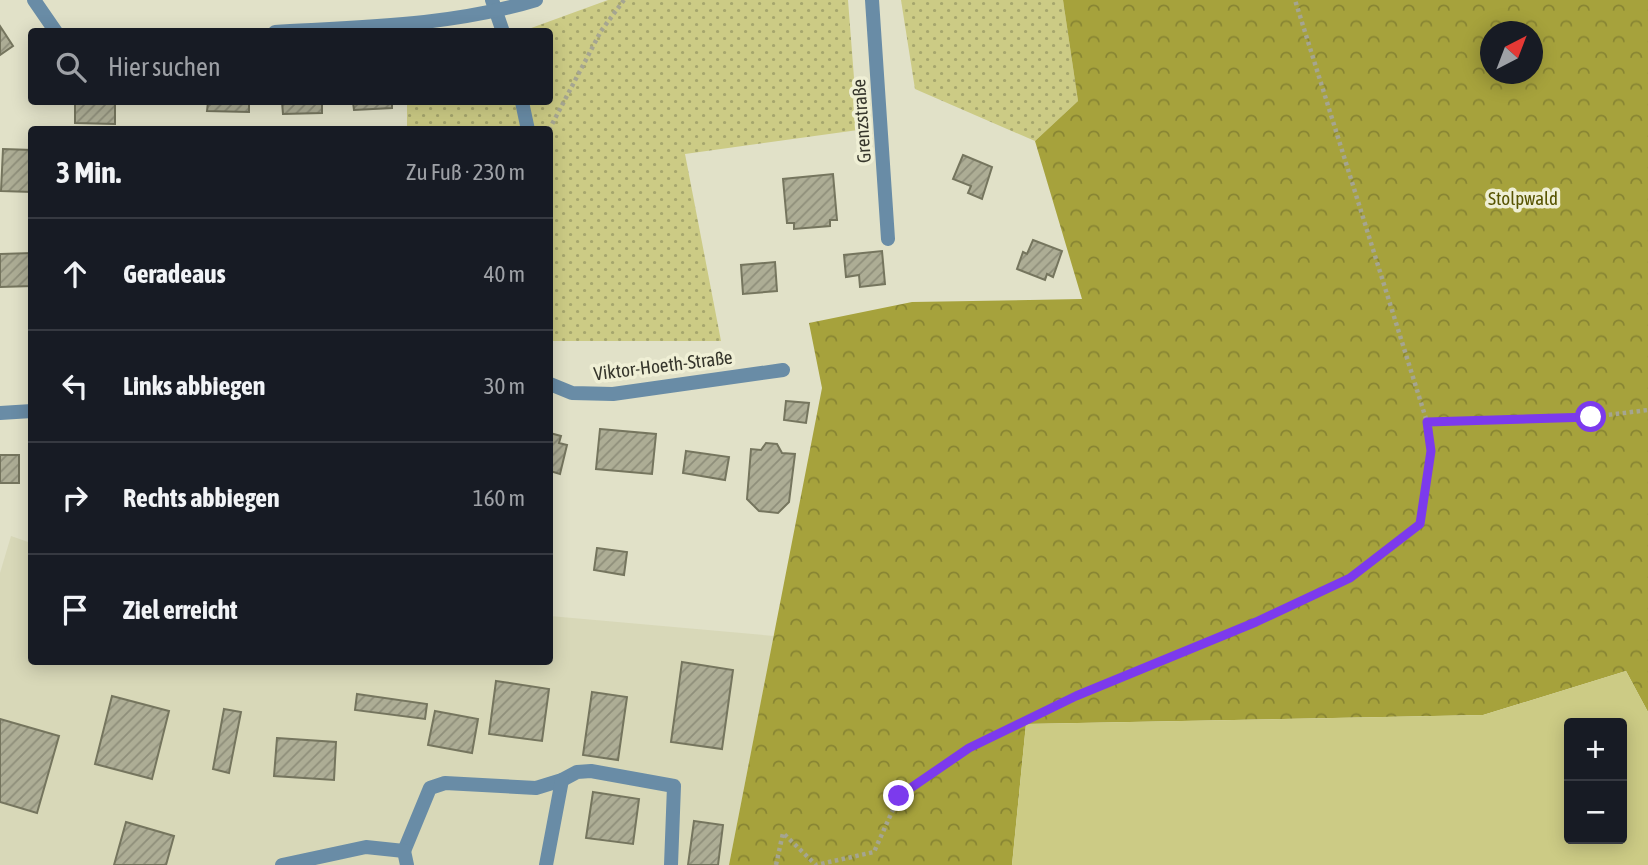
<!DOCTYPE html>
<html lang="de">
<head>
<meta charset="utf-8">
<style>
  body { margin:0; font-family:"Asap Condensed",sans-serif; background:#242831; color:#f1f3f6 }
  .controls { position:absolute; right:21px; bottom:21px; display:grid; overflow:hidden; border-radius:7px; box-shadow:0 4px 18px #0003 }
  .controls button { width:63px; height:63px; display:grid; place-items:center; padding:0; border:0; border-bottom:2px solid #363941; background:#171b24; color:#f1f3f6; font:35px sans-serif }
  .compass { position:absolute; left:1480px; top:21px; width:63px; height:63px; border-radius:50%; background:#171b24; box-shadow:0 4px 18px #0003; rotate:42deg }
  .stop { position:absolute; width:21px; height:21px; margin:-16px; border:5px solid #7c3aed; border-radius:50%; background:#fff }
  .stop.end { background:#7c3aed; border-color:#fff; box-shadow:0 2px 7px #0008 }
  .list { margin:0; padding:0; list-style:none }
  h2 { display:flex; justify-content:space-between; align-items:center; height:91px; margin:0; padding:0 28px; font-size:30px }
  h2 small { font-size:23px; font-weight:400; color:#9ea1a6 }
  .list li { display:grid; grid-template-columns:46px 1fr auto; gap:21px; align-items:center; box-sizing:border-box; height:112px; padding:0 28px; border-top:2px solid #363941 }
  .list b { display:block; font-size:26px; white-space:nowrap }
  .list em { font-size:23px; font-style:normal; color:#9ea1a6 }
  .icon { flex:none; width:38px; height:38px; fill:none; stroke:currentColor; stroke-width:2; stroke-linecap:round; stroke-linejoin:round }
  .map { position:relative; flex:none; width:1648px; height:865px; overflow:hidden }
  .search { position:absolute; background:#171b24; box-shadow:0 4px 18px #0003; left:28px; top:28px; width:525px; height:77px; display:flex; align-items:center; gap:18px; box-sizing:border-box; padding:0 24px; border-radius:7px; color:#9ea1a6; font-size:26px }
  .panel { position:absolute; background:#171b24; box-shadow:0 4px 18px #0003; left:28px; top:126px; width:525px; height:539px; border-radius:7px }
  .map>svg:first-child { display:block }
  .built { fill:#d8d8b8 }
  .grass { fill:url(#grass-dots) }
  .forest { fill:url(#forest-crowns); fill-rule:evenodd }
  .park { fill:#cccb85; fill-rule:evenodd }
  .building { fill:url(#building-hatch); stroke:#75755e; stroke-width:2 }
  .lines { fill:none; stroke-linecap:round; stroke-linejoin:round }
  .path { stroke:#a5a591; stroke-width:4.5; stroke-dasharray:3.5 3.5; stroke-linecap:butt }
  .service { stroke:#698ca6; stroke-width:14 }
  .minor { stroke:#698ca6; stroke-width:14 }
  .route { stroke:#7c3aed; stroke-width:9 }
  .labels { text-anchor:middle; stroke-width:7; stroke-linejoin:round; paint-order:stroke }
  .street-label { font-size:19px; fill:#36362c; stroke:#efefd5 }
  .park-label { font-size:19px; fill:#575402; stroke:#efefd5 }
</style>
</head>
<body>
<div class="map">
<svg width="1648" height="865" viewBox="0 0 1648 865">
  <defs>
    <pattern id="grass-dots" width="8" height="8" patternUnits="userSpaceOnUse" patternTransform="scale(1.75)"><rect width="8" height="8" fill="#cccb85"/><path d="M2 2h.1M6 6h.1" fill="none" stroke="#a6a66d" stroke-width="1.8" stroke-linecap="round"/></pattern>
    <pattern id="forest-crowns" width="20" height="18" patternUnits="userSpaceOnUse" patternTransform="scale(1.75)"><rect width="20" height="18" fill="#a6a23c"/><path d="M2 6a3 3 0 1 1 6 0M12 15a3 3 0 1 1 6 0" fill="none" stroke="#888533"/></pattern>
    <pattern id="building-hatch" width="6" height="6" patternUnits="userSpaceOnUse" patternTransform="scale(1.75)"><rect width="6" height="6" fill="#adad95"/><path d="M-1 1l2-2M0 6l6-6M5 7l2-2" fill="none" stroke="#8e8e7a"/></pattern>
  </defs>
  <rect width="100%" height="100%" fill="#e1e1c8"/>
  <!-- built -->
  <path class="built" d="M11,536L31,543L32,662H550V616L774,636L729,865H0V573Z"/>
  <!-- grass -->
  <g class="grass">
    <path d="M608,0H848L858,130L685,154L721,341H550V130L407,129V102H550V32L523,31Z"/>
    <path d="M901,0H1063L1078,101L1035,141L915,89Z"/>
  </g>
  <!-- forest -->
  <path class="forest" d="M1063,0H1648V712L1626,671L1483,715L1026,724L1012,865H729L822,388L809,323L912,302L1082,299L1035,141L1078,101ZM1490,32H1532V74H1490Z"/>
  <!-- park -->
  <path class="park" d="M1626,671L1648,712V865H1012L1026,724L1483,715ZM1569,723H1622V839H1569Z"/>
  <!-- building -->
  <g class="building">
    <path d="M0,26L13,46L0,55Z"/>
    <path d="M75,102H115V124L75,123Z"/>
    <path d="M208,102H249V112L207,111Z"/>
    <path d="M282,102H322V113L283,114Z"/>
    <path d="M353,102H392V108L354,110Z"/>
    <path d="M3,149L32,150V192L1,191Z"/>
    <path d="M963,155L992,167L982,199L968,193L971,186L953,179Z"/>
    <path d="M833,174L837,220H830V226L794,229V223H787L783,179Z"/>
    <path d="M1033,240L1062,251L1053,277L1047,274L1045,280L1017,269L1023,252L1027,254Z"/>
    <path d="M882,251L885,284L860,287L859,275L846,277L844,255Z"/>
    <path d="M32,253V286L0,287V254Z"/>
    <path d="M775,262L777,291L743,294L741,265Z"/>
    <path d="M786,401L809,403L806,423L784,420Z"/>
    <path d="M600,429L656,434L652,474L596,469Z"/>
    <path d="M550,433L561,436L559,443L567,445L560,474L550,471Z"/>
    <path d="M766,443L777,444L782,453L795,454L789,502L778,513L759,511L747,499L751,449L761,450Z"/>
    <path d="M686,451L729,457L725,480L683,473Z"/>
    <rect x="0" y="455" width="19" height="28"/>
    <path d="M597,548L627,552L624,575L594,570Z"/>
    <path d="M682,662L733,670L722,749L671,742Z"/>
    <path d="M496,681L549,689L542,741L489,734Z"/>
    <path d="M592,692L627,697L618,760L583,755Z"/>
    <path d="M357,694L427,704L425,719L355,710Z"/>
    <path d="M112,696L169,711L152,779L95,764Z"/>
    <path d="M224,709L241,712L229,773L213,769Z"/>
    <path d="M435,711L478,719L472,753L428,745Z"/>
    <path d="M0,719L59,736L37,813L0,802Z"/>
    <path d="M277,738L336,742L334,780L274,776Z"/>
    <path d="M593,792L639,799L633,844L586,838Z"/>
    <path d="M694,821L723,825L718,865H688Z"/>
    <path d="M126,822L174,836L166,865H114Z"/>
  </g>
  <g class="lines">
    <!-- path -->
    <g class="path">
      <path d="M549,130L601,31L624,0"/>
      <path d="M1427,422L1591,417L1648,410"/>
      <path d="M776,865L783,833L816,865L874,852L899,796L969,748L1076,696L1256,622L1350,578L1420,524L1431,451L1427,422L1295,0"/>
    </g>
    <!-- service -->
    <g class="service">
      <path d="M404,851L430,788L445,783L536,788L562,780L577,772L591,771L674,786L671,865"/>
      <path d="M282,865L366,847L404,851L407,865"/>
      <path d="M546,865L562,780"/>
    </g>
    <!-- minor -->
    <g class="minor">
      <path d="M34,0L56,32"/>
      <path d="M492,0L503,32"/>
      <path d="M872,0L888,239"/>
      <path d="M275,32C362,27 451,26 536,0"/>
      <path d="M522,102L528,130"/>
      <path d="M550,384L572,393L613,394L783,370"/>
      <path d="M0,413L32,411"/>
    </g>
  </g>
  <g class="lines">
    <!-- route -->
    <path class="route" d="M899,796L969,748L1076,696L1256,622L1350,578L1420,524L1431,451L1427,422L1591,417"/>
  </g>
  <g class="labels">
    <!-- street labels -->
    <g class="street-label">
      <text transform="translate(861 121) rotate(-94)" y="7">Grenzstraße</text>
      <text transform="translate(663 365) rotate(-7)" y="7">Viktor-Hoeth-Straße</text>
    </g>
    <!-- park labels -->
    <g class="park-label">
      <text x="1523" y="205">Stolpwald</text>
    </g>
  </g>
</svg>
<div class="controls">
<button>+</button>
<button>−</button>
</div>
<svg class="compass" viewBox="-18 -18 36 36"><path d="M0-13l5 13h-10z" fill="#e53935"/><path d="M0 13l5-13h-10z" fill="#9ea1a6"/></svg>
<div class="stop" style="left:1591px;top:417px"></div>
<div class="stop end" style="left:899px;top:796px"></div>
<div class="search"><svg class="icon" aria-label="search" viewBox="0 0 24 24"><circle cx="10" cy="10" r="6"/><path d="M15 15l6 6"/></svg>Hier suchen</div>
<section class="panel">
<h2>3 Min.<small>Zu Fuß · 230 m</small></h2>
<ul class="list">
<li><svg class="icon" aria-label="ahead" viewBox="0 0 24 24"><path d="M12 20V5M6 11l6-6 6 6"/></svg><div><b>Geradeaus</b></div><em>40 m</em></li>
<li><svg class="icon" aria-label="left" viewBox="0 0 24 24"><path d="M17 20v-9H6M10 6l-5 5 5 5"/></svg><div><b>Links abbiegen</b></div><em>30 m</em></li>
<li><svg class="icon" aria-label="right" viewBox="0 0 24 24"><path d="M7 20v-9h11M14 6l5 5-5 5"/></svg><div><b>Rechts abbiegen</b></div><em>160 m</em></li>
<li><svg class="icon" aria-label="arrive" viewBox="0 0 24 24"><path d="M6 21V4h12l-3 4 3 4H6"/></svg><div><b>Ziel erreicht</b></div></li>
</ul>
</section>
</div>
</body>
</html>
